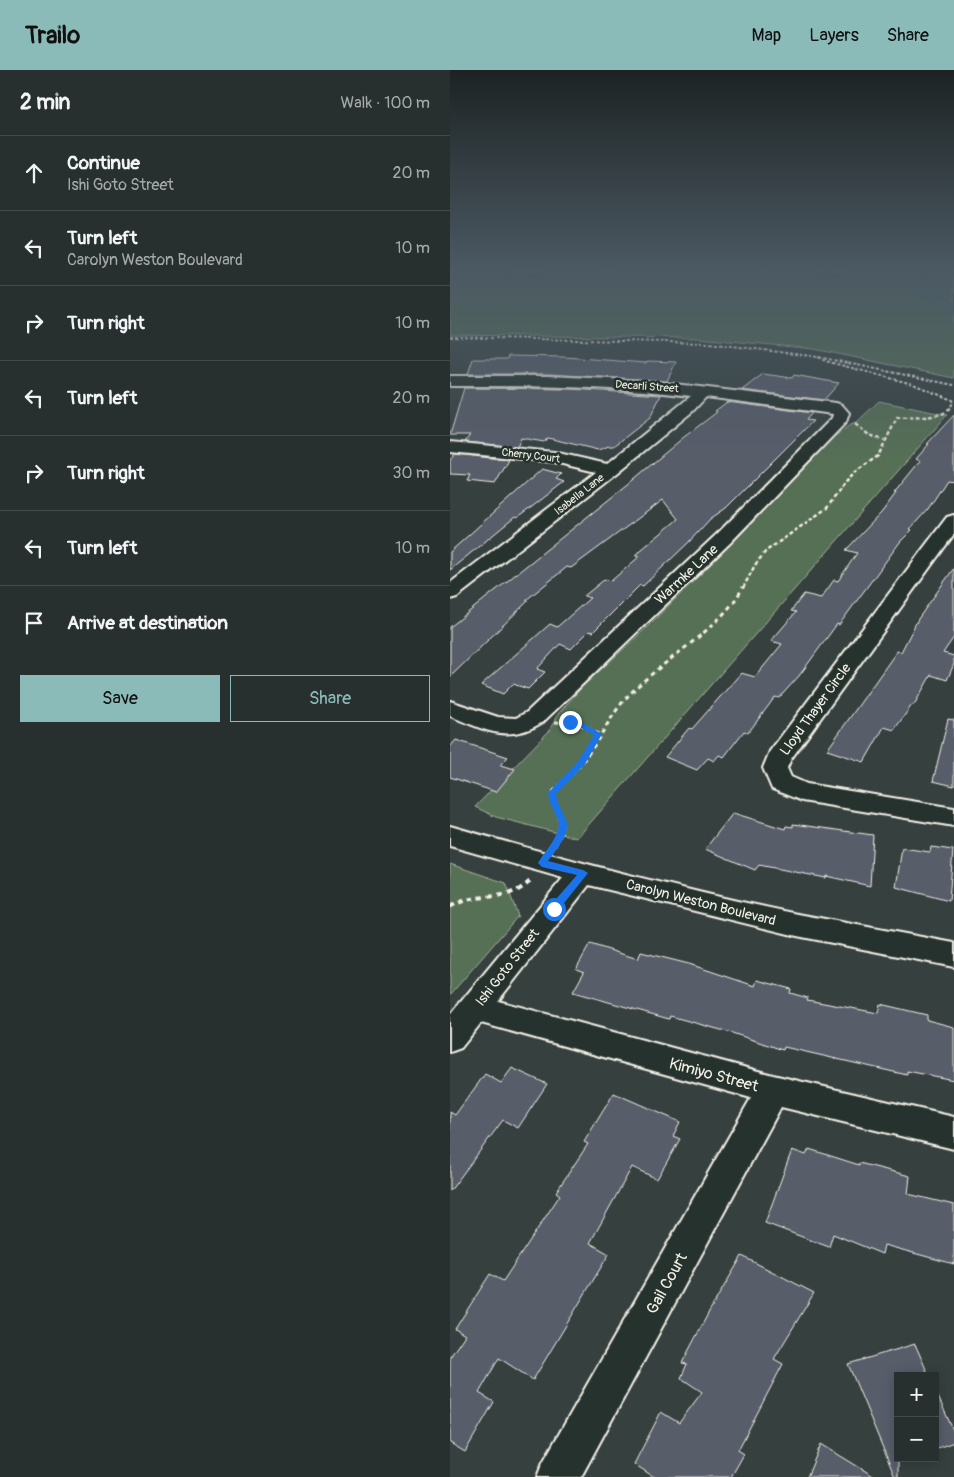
<!DOCTYPE html>
<html lang="en">
<head>
<meta charset="utf-8">
<style>
  body { margin:0; font-family:Pangolin,sans-serif; background:#303837; color:#f1f3f6 }
  .controls { position:absolute; right:15px; bottom:15px; display:grid; overflow:hidden; border-radius:0px; box-shadow:0 2px 12px #0003 }
  .controls button { width:45px; height:45px; display:grid; place-items:center; padding:0; border:0; border-bottom:1px solid #444b4b; background:#28302f; color:#f1f3f6; font:25px sans-serif }
  .stop { position:absolute; width:15px; height:15px; margin:-11px; border:4px solid #1a73e8; border-radius:50%; background:#fff }
  .stop.end { background:#1a73e8; border-color:#fff; box-shadow:0 1px 5px #0008 }
  .list { margin:0; padding:0; list-style:none }
  h2 { display:flex; justify-content:space-between; align-items:center; height:65px; margin:0; padding:0 20px; font-size:21px }
  h2 small { font-size:16px; font-weight:400; color:#a5a9aa }
  .list li { display:grid; grid-template-columns:32px 1fr auto; gap:15px; align-items:center; box-sizing:border-box; height:75px; padding:0 20px; border-top:1px solid #444b4b }
  .list b { display:block; font-size:19px; white-space:nowrap }
  .list p { margin:0; font-size:16px; white-space:nowrap; color:#a5a9aa }
  .list em { font-size:16px; font-style:normal; color:#a5a9aa }
  .actions { display:flex; gap:10px; padding:15px 20px }
  .actions a { flex:1; padding:11px 0; border:1px solid #8bbbb9; border-radius:0px; text-align:center; font-size:18px; color:#8bbbb9 }
  .actions .main { background:#8bbbb9; color:#111 }
  .icon { flex:none; width:28px; height:28px; fill:none; stroke:currentColor; stroke-width:2; stroke-linecap:round; stroke-linejoin:round }
  .map { position:relative; flex:none; width:504px; height:1407px; overflow:hidden }
  header { display:flex; align-items:center; gap:30px; box-sizing:border-box; height:70px; padding:0 25px; background:#8bbbb9; color:#111 }
  header strong { font-size:24px }
  nav { display:flex; gap:28px; margin-inline-start:auto; font-size:18px }
  main { display:flex }
  aside { flex:1; background:#28302f }
  .map>svg:first-child { display:block }
  .green { fill:#576f54; stroke:#a6b09e }
  .lines { fill:none; stroke-linecap:round; stroke-linejoin:round }
  .river { fill:#4b6f6f; fill-rule:evenodd }
  .building { fill:#585d6a; stroke:#f4f1e8 }
  .minor-casing { stroke:#f4f1e8; stroke-width:4 }
  .path-far3 { stroke:#f4f1e8; stroke-width:2; stroke-dasharray:3 2; stroke-linecap:butt }
  .path-far2 { stroke:#f4f1e8; stroke-width:2.5; stroke-dasharray:4 2.5; stroke-linecap:butt }
  .path-far1 { stroke:#f4f1e8; stroke-width:3; stroke-dasharray:4.5 4; stroke-linecap:butt }
  .path { stroke:#f4f1e8; stroke-width:4; stroke-dasharray:5.5 4.5; stroke-linecap:butt }
  .minor { fill:#26332d; fill-rule:evenodd }
  .route { fill:#1a73e8 }
  .labels { text-anchor:middle; stroke-width:5; stroke-linejoin:round; paint-order:stroke }
  .far-street-label { font-size:11px; fill:#f4f1e8; stroke:#26332d }
  .street-label { font-size:14px; fill:#f4f1e8; stroke:#26332d }
  .near-street-label { font-size:16px; fill:#f4f1e8; stroke:#26332d }
</style>
</head>
<body>
<header>
<strong>Trailo</strong>
<nav><a>Map</a><a>Layers</a><a>Share</a></nav>
</header>
<main>
<aside>
<h2>2 min<small>Walk · 100 m</small></h2>
<ul class="list">
<li><svg class="icon" aria-label="ahead" viewBox="0 0 24 24"><path d="M12 20V5M6 11l6-6 6 6"/></svg><div><b>Continue</b><p>Ishi Goto Street</p></div><em>20 m</em></li>
<li><svg class="icon" aria-label="left" viewBox="0 0 24 24"><path d="M17 20v-9H6M10 6l-5 5 5 5"/></svg><div><b>Turn left</b><p>Carolyn Weston Boulevard</p></div><em>10 m</em></li>
<li><svg class="icon" aria-label="right" viewBox="0 0 24 24"><path d="M7 20v-9h11M14 6l5 5-5 5"/></svg><div><b>Turn right</b></div><em>10 m</em></li>
<li><svg class="icon" aria-label="left" viewBox="0 0 24 24"><path d="M17 20v-9H6M10 6l-5 5 5 5"/></svg><div><b>Turn left</b></div><em>20 m</em></li>
<li><svg class="icon" aria-label="right" viewBox="0 0 24 24"><path d="M7 20v-9h11M14 6l5 5-5 5"/></svg><div><b>Turn right</b></div><em>30 m</em></li>
<li><svg class="icon" aria-label="left" viewBox="0 0 24 24"><path d="M17 20v-9H6M10 6l-5 5 5 5"/></svg><div><b>Turn left</b></div><em>10 m</em></li>
<li><svg class="icon" aria-label="arrive" viewBox="0 0 24 24"><path d="M6 21V4h12l-3 4 3 4H6"/></svg><div><b>Arrive at destination</b></div></li>
</ul>
<div class="actions"><a class="main">Save</a><a>Share</a></div>
</aside>
<div class="map">
<svg width="504" height="1407" viewBox="0 0 504 1407">
  <rect width="100%" height="100%" fill="#35403f"/>
  <filter id="ink" filterUnits="userSpaceOnUse"><feTurbulence type="fractalNoise" baseFrequency=".02" numOctaves="2"/><feDisplacementMap in="SourceGraphic" scale="10" xChannelSelector="R" yChannelSelector="G"/><feConvolveMatrix kernelMatrix="1 2 1 2 8 2 1 2 1" color-interpolation-filters="sRGB"/></filter>
  <g filter="url(#ink)">
    <!-- green -->
    <g class="green">
      <path d="M0,200H504V308L364,279L248,268L0,265Z"/>
      <path d="M429,331L497,345L127,768L46,747L25,737L99,661L108,644L133,616L192,562L285,470L385,366L400,355L406,353Z"/>
      <path d="M0,794L56,813L68,846L0,925Z"/>
    </g>
    <g class="lines">
      <!-- river -->
      <path class="river" d="M439,200H458L504,231V245L497,243L450,213Z"/>
    </g>
    <!-- building -->
    <g class="building">
      <path d="M58,286L115,287L196,293L197,291L226,292L217,311L99,304H18L23,289H57Z"/>
      <path d="M313,304L342,308L344,305L389,313L374,330L292,320Z"/>
      <path d="M14,318L120,319L211,325L200,348L164,376H159L148,380L98,368L94,372L71,368L67,377L15,372L20,365H0Z"/>
      <path d="M277,332L362,343L356,350L363,351L276,438L260,449L238,473L193,516L190,515L143,562L139,561L121,579L110,574L87,599L95,602L78,619L63,614L53,624L31,615L100,554L107,557L140,528L134,526L155,509L161,511L190,486L185,485L228,449L213,430L121,498L117,497L76,530L78,531L0,607V557L177,415L234,367L267,342L265,341Z"/>
      <path d="M504,345V411L497,410L478,439L460,459L462,460L450,472L389,555L387,554L349,606L329,628L325,627L298,663L294,661L274,687L269,685L264,691L258,688L247,700L215,687L239,658L242,659L291,603L305,607L332,574L321,571L346,542L341,541L354,524L371,528L384,510L388,511L407,483L396,480L432,442L446,423H444L470,391L466,389L479,374H477Z"/>
      <path d="M5,384L59,390L45,414L17,411L20,405L0,404V390Z"/>
      <path d="M92,399L111,404L106,409L114,412L78,440L67,448L65,447L0,500V482Z"/>
      <path d="M504,498V567L493,583L504,586V594L497,610L481,605L464,635H462L444,660L434,657L414,692L377,680L447,581L451,582L468,549Z"/>
      <path d="M498,649L504,650V716L483,711Z"/>
      <path d="M6,670L58,687L50,695L65,699L46,722L0,707V677Z"/>
      <path d="M283,743L335,759L336,756L343,757V754L423,765L420,816L376,806V808L309,795L305,800L255,779Z"/>
      <path d="M481,777L503,780L499,831L446,817L452,778L480,782Z"/>
      <path d="M140,874L188,889L191,882L239,894L305,916L307,910L341,919L340,923L358,928L357,930L428,943L430,934L477,945V950L504,957V1010L457,1001V1005L334,977L333,980L282,963L220,946L219,949L123,922L134,902L126,899Z"/>
      <path d="M62,998L97,1014L68,1058L53,1050L0,1121V1042L5,1045L35,1004L51,1013Z"/>
      <path d="M164,1023L230,1052L223,1066L230,1069L207,1109L182,1097L140,1173L159,1184L83,1310L49,1288L29,1323L44,1332L15,1382L0,1373V1287L15,1265L5,1259L40,1204L53,1211L110,1125L106,1122L138,1074L134,1072Z"/>
      <path d="M359,1079L409,1095V1093L460,1106L458,1124L504,1135V1194L434,1175L432,1184L383,1164L379,1177L315,1153L342,1080L356,1085Z"/>
      <path d="M292,1186L364,1223L324,1289L333,1294L288,1380L294,1384L281,1407H204L184,1394L211,1342L229,1353L252,1322L231,1308L237,1294L232,1293L260,1240Z"/>
      <path d="M465,1274L479,1306H448V1407H445L398,1294Z"/>
      <path d="M485,1320L504,1362V1372L485,1379Z"/>
      <path d="M371,1374L425,1407H357Z"/>
    </g>
    <g class="lines">
      <!-- minor casing -->
      <g class="minor-casing">
        <g id="minor">
          <path d="M0,306H99L199,311L386,333L392,335L399,343L396,352L281,472L93,652C58,674 35,660 0,646V631L48,647L66,648L77,642L267,464L382,348L383,344L256,327L243,341L166,404L7,527L0,529V513L146,402L104,392L0,382V372L104,382L157,394L241,326C161,316 80,316 0,316Z"/>
          <path d="M504,445V464L341,689L337,698L341,707L357,714L504,738V756L352,731L322,719L313,698L320,681L497,447Z"/>
          <path d="M0,756C115,789 231,820 348,844C400,854 452,863 504,873V897L347,866L139,815L48,931L323,1005L504,1047V1079L331,1037L131,1407H87L93,1392L301,1028L31,953L11,978L0,982V945L113,808L0,776Z"/>
        </g>
      </g>
      <!-- path-far3 -->
      <g class="path-far3">
        <path d="M0,267L259,273L368,287L504,315"/>
        <path d="M368,287L375,291L463,314L502,330L503,333L498,340"/>
      </g>
      <!-- path-far2 -->
      <g class="path-far2">
        <path d="M405,354L419,365L434,370"/>
        <path d="M293,518L305,495L316,481L377,438L396,411L405,402L428,386L447,348C460,347 492,349 499,339"/>
      </g>
      <!-- path-far1 -->
      <g class="path-far1">
        <path d="M105,652L128,653L148,664"/>
        <path d="M110,746L102,723C112,713 122,703 131,693C149,672 159,647 177,627C211,590 271,560 293,517"/>
      </g>
      <!-- path -->
      <g class="path">
        <path d="M104,776L112,760L109,745"/>
        <path d="M0,837C30,819 58,836 83,808"/>
      </g>
      <!-- minor -->
      <use href="#minor" class="minor"/>
    </g>
  </g>
  <!-- sky -->
  <linearGradient id="sky" x2="0" y2="1"><stop stop-color="#1d2323"/><stop offset="0.5" stop-color="#4b5963"/><stop offset="1" stop-color="#4b5963" stop-opacity="0"/></linearGradient>
  <rect width="504" height="397" fill="url(#sky)"/>
  <!-- route -->
  <path class="route" d="M120,649L131,652L152,664L135,694L106,724C108,735 112,740 116,750C122,762 105,781 98,791L133,800L138,803L107,842L104,843L99,839L100,836L127,805L92,797L88,793C94,782 113,763 108,750C104,739 100,736 98,723L129,690L144,665L126,655L117,654V650Z"/>
  <g class="labels">
    <!-- far-street labels -->
    <g class="far-street-label">
      <text transform="translate(197 316) rotate(4)" y="4">Decarli Street</text>
      <text transform="translate(81 385) rotate(7)" y="4">Cherry Court</text>
      <text transform="translate(129 424) rotate(-38)" y="4">Isabella Lane</text>
    </g>
    <!-- street labels -->
    <g class="street-label">
      <text transform="translate(236 504) rotate(-43)" y="5">Warmke Lane</text>
      <text transform="translate(365 639) rotate(-54)" y="5">Lloyd Thayer Circle</text>
      <text transform="translate(251 832) rotate(14)" y="5">Carolyn Weston Boulevard</text>
      <text transform="translate(57 897) rotate(-52)" y="5">Ishi Goto Street</text>
    </g>
    <!-- near-street labels -->
    <g class="near-street-label">
      <text transform="translate(264 1004) rotate(15)" y="6">Kimiyo Street</text>
      <text transform="translate(216 1213) rotate(-61)" y="6">Gail Court</text>
    </g>
  </g>
</svg>
<div class="controls">
<button>+</button>
<button>−</button>
</div>
<div class="stop" style="left:104px;top:839px"></div>
<div class="stop end" style="left:120px;top:652px"></div>
</div>
</main>
</body>
</html>
